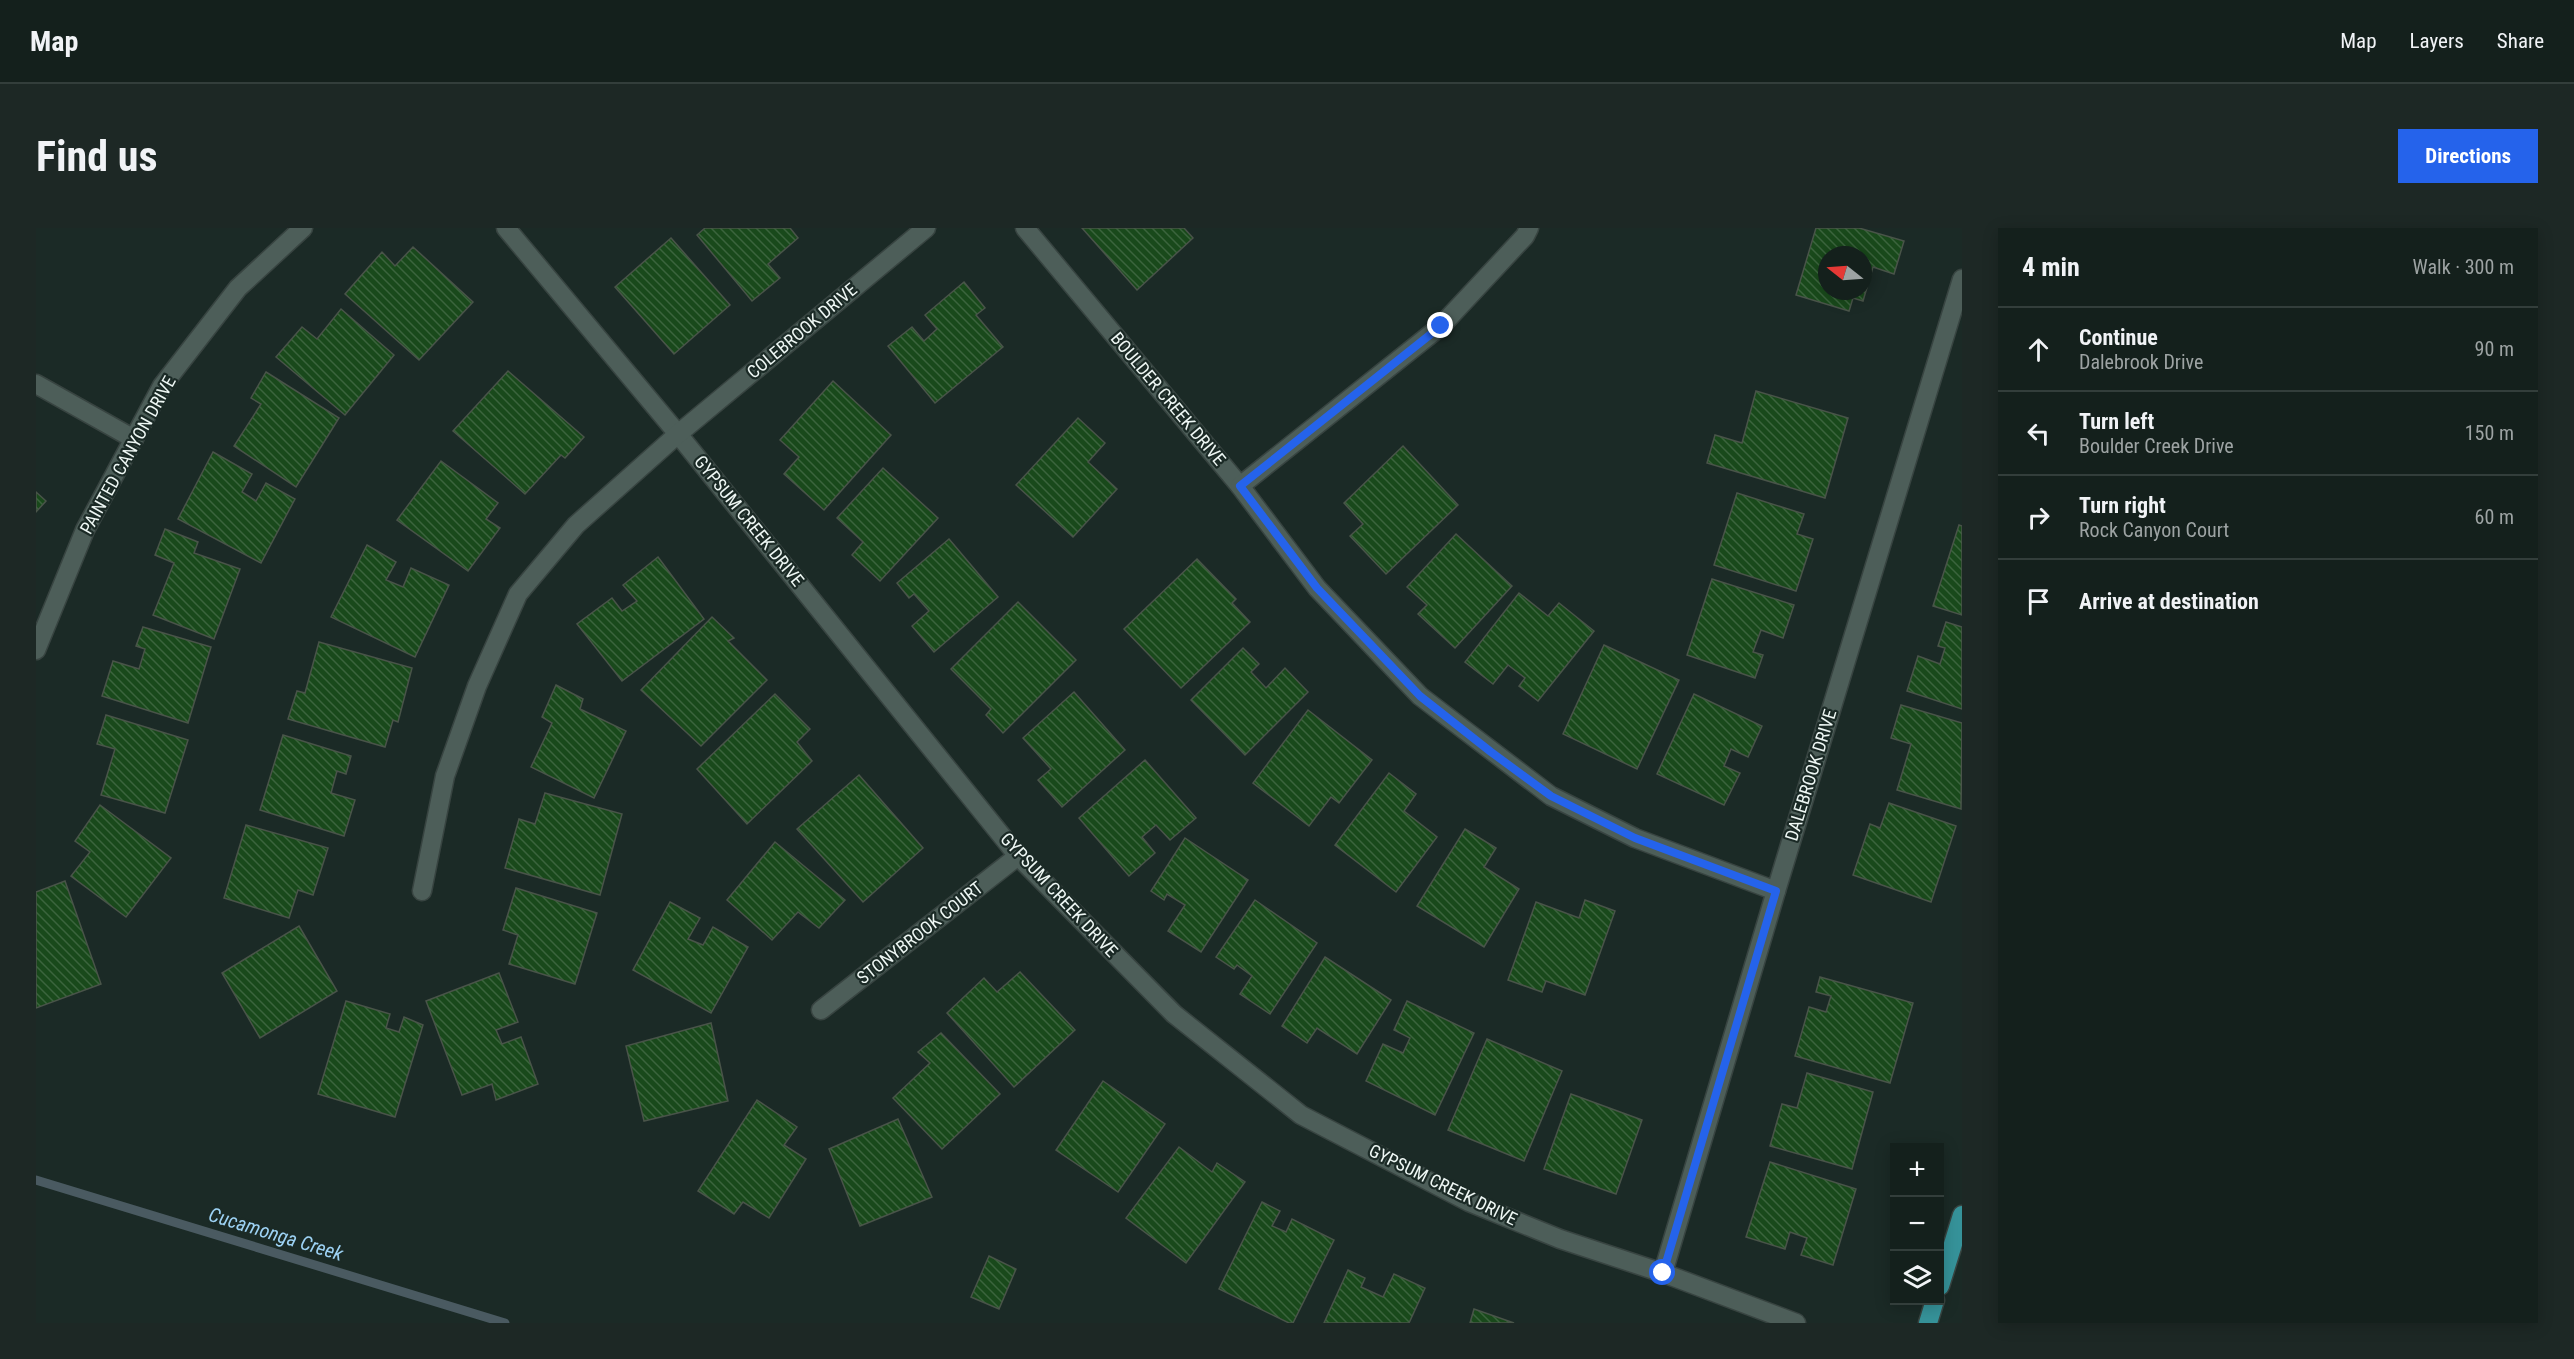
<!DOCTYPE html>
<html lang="en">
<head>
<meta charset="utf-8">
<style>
  body { margin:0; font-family:"Roboto Condensed",sans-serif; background:#1d2825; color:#f1f3f6 }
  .controls { position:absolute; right:18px; bottom:18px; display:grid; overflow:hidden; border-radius:0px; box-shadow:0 3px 15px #0003 }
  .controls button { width:54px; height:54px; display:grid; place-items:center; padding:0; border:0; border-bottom:2px solid #333e3b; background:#14201c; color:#f1f3f6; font:30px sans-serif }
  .compass { position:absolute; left:1782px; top:18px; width:54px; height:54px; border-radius:50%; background:#14201c; box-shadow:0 3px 15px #0003; rotate:287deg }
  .stop { position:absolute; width:18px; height:18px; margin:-14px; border:4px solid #2563eb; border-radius:50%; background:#fff }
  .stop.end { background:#2563eb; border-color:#fff; box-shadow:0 2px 6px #0008 }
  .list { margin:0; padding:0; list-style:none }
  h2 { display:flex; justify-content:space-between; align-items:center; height:78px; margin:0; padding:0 24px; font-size:26px }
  h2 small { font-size:20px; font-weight:400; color:#9da3a3 }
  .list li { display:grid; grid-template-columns:39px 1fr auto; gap:18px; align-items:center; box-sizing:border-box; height:84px; padding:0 24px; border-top:2px solid #333e3b }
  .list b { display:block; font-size:22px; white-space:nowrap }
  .list p { margin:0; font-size:20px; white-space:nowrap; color:#9da3a3 }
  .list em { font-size:20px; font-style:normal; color:#9da3a3 }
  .icon { flex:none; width:33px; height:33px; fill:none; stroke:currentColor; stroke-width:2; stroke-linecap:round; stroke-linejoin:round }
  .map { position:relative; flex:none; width:1926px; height:1095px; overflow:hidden; border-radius:0px }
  header { display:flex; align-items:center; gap:36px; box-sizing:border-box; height:84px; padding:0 30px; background:#14201c; border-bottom:2px solid #333e3b }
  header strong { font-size:28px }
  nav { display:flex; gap:33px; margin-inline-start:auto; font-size:21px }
  .intro { display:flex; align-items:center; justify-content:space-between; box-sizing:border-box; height:144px; padding:0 36px }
  h1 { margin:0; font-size:42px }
  .button { padding:15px 27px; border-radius:0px; background:#2563eb; color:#fff; font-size:21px; font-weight:700 }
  main { display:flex; gap:36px; padding:0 36px }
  aside { flex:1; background:#14201c; border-radius:0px; box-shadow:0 3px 15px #0003 }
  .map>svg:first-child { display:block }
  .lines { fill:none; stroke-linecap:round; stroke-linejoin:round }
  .stream { stroke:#4a5a61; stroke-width:9 }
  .building { fill:url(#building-back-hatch); stroke:#495449; stroke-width:1.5; fill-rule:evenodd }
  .street-casing { stroke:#384441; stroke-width:21 }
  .primary-casing { stroke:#384441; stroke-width:21 }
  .street { stroke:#4d5e59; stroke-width:18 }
  .primary { stroke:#36939a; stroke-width:18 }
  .route { stroke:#2563eb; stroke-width:8 }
  .labels { text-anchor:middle; stroke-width:4.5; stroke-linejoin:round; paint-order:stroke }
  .street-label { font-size:18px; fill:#eef7f4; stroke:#1b2a26 }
  .water-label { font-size:20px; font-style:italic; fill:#9dd2f4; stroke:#1b2a26 }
</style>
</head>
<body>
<header>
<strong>Map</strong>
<nav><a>Map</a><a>Layers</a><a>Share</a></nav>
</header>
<div class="intro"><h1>Find us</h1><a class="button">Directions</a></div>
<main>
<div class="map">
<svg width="1926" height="1095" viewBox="0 0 1926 1095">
  <defs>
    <pattern id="building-back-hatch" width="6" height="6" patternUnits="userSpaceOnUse" patternTransform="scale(1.5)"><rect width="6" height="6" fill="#19491b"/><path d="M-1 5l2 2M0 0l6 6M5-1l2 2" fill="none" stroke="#3b643d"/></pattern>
  </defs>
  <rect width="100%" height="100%" fill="#1b2a26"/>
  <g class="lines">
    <!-- stream -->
    <path class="stream" d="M0,952L469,1095"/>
  </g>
  <!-- building -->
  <g class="building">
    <path d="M669,0H754L762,10L732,36L744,50L716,73L661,7Z"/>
    <path d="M1046,0H1148L1157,10L1101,62Z"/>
    <path d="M1780,0H1823L1868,13L1858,46L1837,39L1827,73L1817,70L1813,83L1760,67ZM1791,27H1827V63H1791Z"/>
    <path d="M635,10L694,77L638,126L579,59Z"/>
    <path d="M377,19L437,74L383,132L309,66L346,24L359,38Z"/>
    <path d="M928,54L949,80L940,87L967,119L899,175L852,118L876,99L888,113L901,101L889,87Z"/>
    <path d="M305,81L358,127L309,187L240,129L266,99L281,111Z"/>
    <path d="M472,143L548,209L529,230L525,227L489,266L417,203Z"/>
    <path d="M230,144L303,190L260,259L198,218L225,176L215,170Z"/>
    <path d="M797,153L855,207L788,282L748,246L763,229L744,212Z"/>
    <path d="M1720,163L1812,190L1789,270L1671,235L1679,207L1706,215Z"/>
    <path d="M1042,190L1069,215L1052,234L1081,261L1037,309L980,257Z"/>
    <path d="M1367,218L1422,277L1350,346L1314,308L1327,296L1308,275Z"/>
    <path d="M177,224L216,246L206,264L220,273L230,255L259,271L225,335L142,291Z"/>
    <path d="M405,233L462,275L450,291L464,300L432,343L361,292Z"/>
    <path d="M847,240L902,290L844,353L816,327L827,314L801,290Z"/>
    <path d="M0,264L10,273L0,284Z"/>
    <path d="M1701,265L1768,286L1761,306L1777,311L1760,363L1678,337Z"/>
    <path d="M1923,297L1926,298V387L1897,378Z"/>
    <path d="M129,301L162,314L158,325L204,341L178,411L117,387L138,335L119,327Z"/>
    <path d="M1420,306L1476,358L1419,420L1382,386L1391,377L1371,359Z"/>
    <path d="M913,311L962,369L898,424L876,398L893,383L878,366L873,370L861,355Z"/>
    <path d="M331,317L360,334L350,352L367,359L375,340L413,357L379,429L295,389Z"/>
    <path d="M622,329L668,391L586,453L541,396L576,370L586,383L601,373L587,357Z"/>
    <path d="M1161,331L1200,371L1196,375L1214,394L1145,460L1088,401Z"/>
    <path d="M1676,351L1758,377L1747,410L1725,402L1717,424L1727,427L1719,450L1651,427Z"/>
    <path d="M1483,365L1512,388L1523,375L1558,403L1502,473L1483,458L1489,450L1472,437L1457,456L1429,434Z"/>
    <path d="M982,374L1040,432L967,505L950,487L955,481L915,441Z"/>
    <path d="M676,389L698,410L692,413L731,452L665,518L605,462Z"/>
    <path d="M1910,394L1926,399V481L1871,463L1882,428L1904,436L1909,420L1902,418Z"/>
    <path d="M107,399L175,419L152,495L66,468L77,433L103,441L109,421L100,418Z"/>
    <path d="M283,414L376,440L362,494L357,492L349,519L252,491L261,463L269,465Z"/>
    <path d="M1568,417L1643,452L1601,541L1527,506Z"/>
    <path d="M1207,420L1223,436L1215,444L1230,460L1249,440L1272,464L1209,527L1155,472Z"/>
    <path d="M520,457L547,471L544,481L590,503L558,570L495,539L516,495L506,489Z"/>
    <path d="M1038,464L1089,522L1026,579L1002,552L1015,541L987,510Z"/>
    <path d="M739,466L774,501L761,514L776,533L711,596L661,541Z"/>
    <path d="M1658,466L1726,498L1712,529L1695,521L1688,538L1704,545L1688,577L1621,546Z"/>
    <path d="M1865,477L1926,495L1925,581L1861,562L1875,516L1855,510Z"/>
    <path d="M1272,482L1336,532L1303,575L1295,569L1273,598L1217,555Z"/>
    <path d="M70,487L152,512L129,585L65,567L79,521L61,516Z"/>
    <path d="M247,507L315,528L310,546L301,543L295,565L319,572L308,608L224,582Z"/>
    <path d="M1109,532L1160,590L1134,612L1120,597L1106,609L1119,625L1093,648L1043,590Z"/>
    <path d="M1353,545L1380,566L1368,583L1401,609L1360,664L1299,617Z"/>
    <path d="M823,547L887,620L827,674L761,601Z"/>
    <path d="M509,565L586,586L564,667L469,640L483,591L499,596Z"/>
    <path d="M1853,575L1920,598L1895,674L1817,647L1834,596L1844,600Z"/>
    <path d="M64,577L135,630L90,689L35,648L54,624L39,613Z"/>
    <path d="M210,597L292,620L277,667L262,662L253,690L188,670Z"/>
    <path d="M1429,601L1460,620L1448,639L1483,661L1448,719L1381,678Z"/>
    <path d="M1149,610L1212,652L1165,724L1132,703L1149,677L1131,666L1128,672L1115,663Z"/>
    <path d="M739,614L809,672L783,700L762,684L736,712L691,672Z"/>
    <path d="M29,653L65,756L0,780V664Z"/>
    <path d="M480,660L561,685L539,756L473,736L482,707L467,702Z"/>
    <path d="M1219,672L1281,715L1234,786L1204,766L1216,748L1201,737L1198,741L1180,729Z"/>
    <path d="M1549,672L1579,683L1549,767L1510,753L1506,764L1472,752L1500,674L1543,690Z"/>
    <path d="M634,674L664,690L652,711L667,717L677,699L712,719L675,785L597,742Z"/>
    <path d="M263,698L301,763L224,810L186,745Z"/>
    <path d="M1289,729L1355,772L1321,826L1281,800L1271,815L1246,798Z"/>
    <path d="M984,744L1039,802L978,859L911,785L948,750L961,764Z"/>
    <path d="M463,745L482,794L460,802L466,816L485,809L502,856L460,872L456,856L426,867L390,773Z"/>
    <path d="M1784,749L1877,775L1854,855L1759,828L1773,779L1790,784L1795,768L1780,764Z"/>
    <path d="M310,773L354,786L350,800L363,804L368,789L387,797L359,889L282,866Z"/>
    <path d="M1371,773L1438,805L1399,887L1330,853L1347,816L1367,825L1374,810L1358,802Z"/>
    <path d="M675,795L692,873L608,893L590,818Z"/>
    <path d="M905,805L964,866L906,921L857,870L894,835L882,824Z"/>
    <path d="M1451,811L1526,843L1488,933L1412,902Z"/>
    <path d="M1771,845L1837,864L1816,941L1734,918L1746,876L1761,880Z"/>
    <path d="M1067,853L1129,896L1082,964L1020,922Z"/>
    <path d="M1535,866L1606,892L1580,966L1508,941Z"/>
    <path d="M721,872L761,899L748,917L770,931L733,990L707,974L698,986L662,963Z"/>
    <path d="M862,891L896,969L824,998L793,921Z"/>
    <path d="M1143,919L1176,944L1181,935L1209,954L1150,1035L1090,990Z"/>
    <path d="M1734,934L1820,961L1797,1037L1765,1027L1771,1010L1754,1004L1749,1021L1710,1009Z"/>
    <path d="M1226,974L1244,983L1236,998L1250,1004L1256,991L1298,1012L1257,1095H1253L1183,1061Z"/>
    <path d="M953,1028L980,1041L963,1081L935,1069Z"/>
    <path d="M1312,1042L1329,1050L1325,1059L1347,1069L1358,1046L1389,1060L1373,1095H1288Z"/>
    <path d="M1438,1081L1478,1095H1434Z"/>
  </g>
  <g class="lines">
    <!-- street casing -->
    <g class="street-casing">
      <g id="street">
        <path d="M470,0L642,206L982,628L1138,786L1265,887L1433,974L1524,1011L1627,1045L1760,1095"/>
        <path d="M989,0L1204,258L1281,360L1384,468L1515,568L1599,610L1740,663"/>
        <path d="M0,156L98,211"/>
        <path d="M1204,258L1405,98L1489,8L1493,0"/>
        <path d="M0,422L49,302L126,158L202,60L267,0"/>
        <path d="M386,663L409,548L441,458L482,366L540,297L642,206L890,0"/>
        <path d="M785,782L982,628"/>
        <path d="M1627,1045L1740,663L1926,51"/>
      </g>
    </g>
    <!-- primary casing -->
    <g class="primary-casing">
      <g id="primary">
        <path d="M1904,1058L1926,987"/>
        <path d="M1892,1095L1899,1072"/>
      </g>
    </g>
    <!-- street -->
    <use href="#street" class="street"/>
    <!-- primary -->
    <use href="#primary" class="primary"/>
  </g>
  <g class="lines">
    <!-- route -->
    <path class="route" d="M1405,98L1204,258L1281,360L1384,468L1455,524L1515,568L1599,610L1740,663L1627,1045"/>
  </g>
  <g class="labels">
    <!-- street labels -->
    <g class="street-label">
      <text transform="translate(766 103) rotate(-40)" y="6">COLEBROOK DRIVE</text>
      <text transform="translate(1132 171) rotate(50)" y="6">BOULDER CREEK DRIVE</text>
      <text transform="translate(92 227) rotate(-61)" y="6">PAINTED CANYON DRIVE</text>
      <text transform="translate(713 293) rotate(51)" y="6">GYPSUM CREEK DRIVE</text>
      <text transform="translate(1775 547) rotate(-73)" y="6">DALEBROOK DRIVE</text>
      <text transform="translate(1023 667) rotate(47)" y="6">GYPSUM CREEK DRIVE</text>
      <text transform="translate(884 705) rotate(-38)" y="6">STONYBROOK COURT</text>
      <text transform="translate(1407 957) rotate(26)" y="6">GYPSUM CREEK DRIVE</text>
    </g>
    <!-- water labels -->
    <g class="water-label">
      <text transform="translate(240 1006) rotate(17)" y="7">Cucamonga Creek</text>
    </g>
  </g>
</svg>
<div class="controls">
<button>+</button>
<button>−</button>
<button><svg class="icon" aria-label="layers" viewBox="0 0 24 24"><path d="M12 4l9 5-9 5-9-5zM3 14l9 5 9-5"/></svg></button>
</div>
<svg class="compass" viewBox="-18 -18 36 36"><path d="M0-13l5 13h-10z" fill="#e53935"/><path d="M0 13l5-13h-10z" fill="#9da3a3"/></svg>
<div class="stop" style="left:1627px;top:1045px"></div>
<div class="stop end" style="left:1405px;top:98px"></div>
</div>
<aside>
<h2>4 min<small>Walk · 300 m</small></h2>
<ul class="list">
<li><svg class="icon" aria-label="ahead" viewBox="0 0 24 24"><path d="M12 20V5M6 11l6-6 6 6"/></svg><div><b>Continue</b><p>Dalebrook Drive</p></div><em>90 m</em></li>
<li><svg class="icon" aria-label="left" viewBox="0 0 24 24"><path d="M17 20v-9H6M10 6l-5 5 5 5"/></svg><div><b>Turn left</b><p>Boulder Creek Drive</p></div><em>150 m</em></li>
<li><svg class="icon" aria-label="right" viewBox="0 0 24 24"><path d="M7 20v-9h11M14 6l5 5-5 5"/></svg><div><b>Turn right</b><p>Rock Canyon Court</p></div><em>60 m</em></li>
<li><svg class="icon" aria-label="arrive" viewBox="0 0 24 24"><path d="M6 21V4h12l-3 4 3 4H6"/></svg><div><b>Arrive at destination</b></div></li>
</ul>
</aside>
</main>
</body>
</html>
